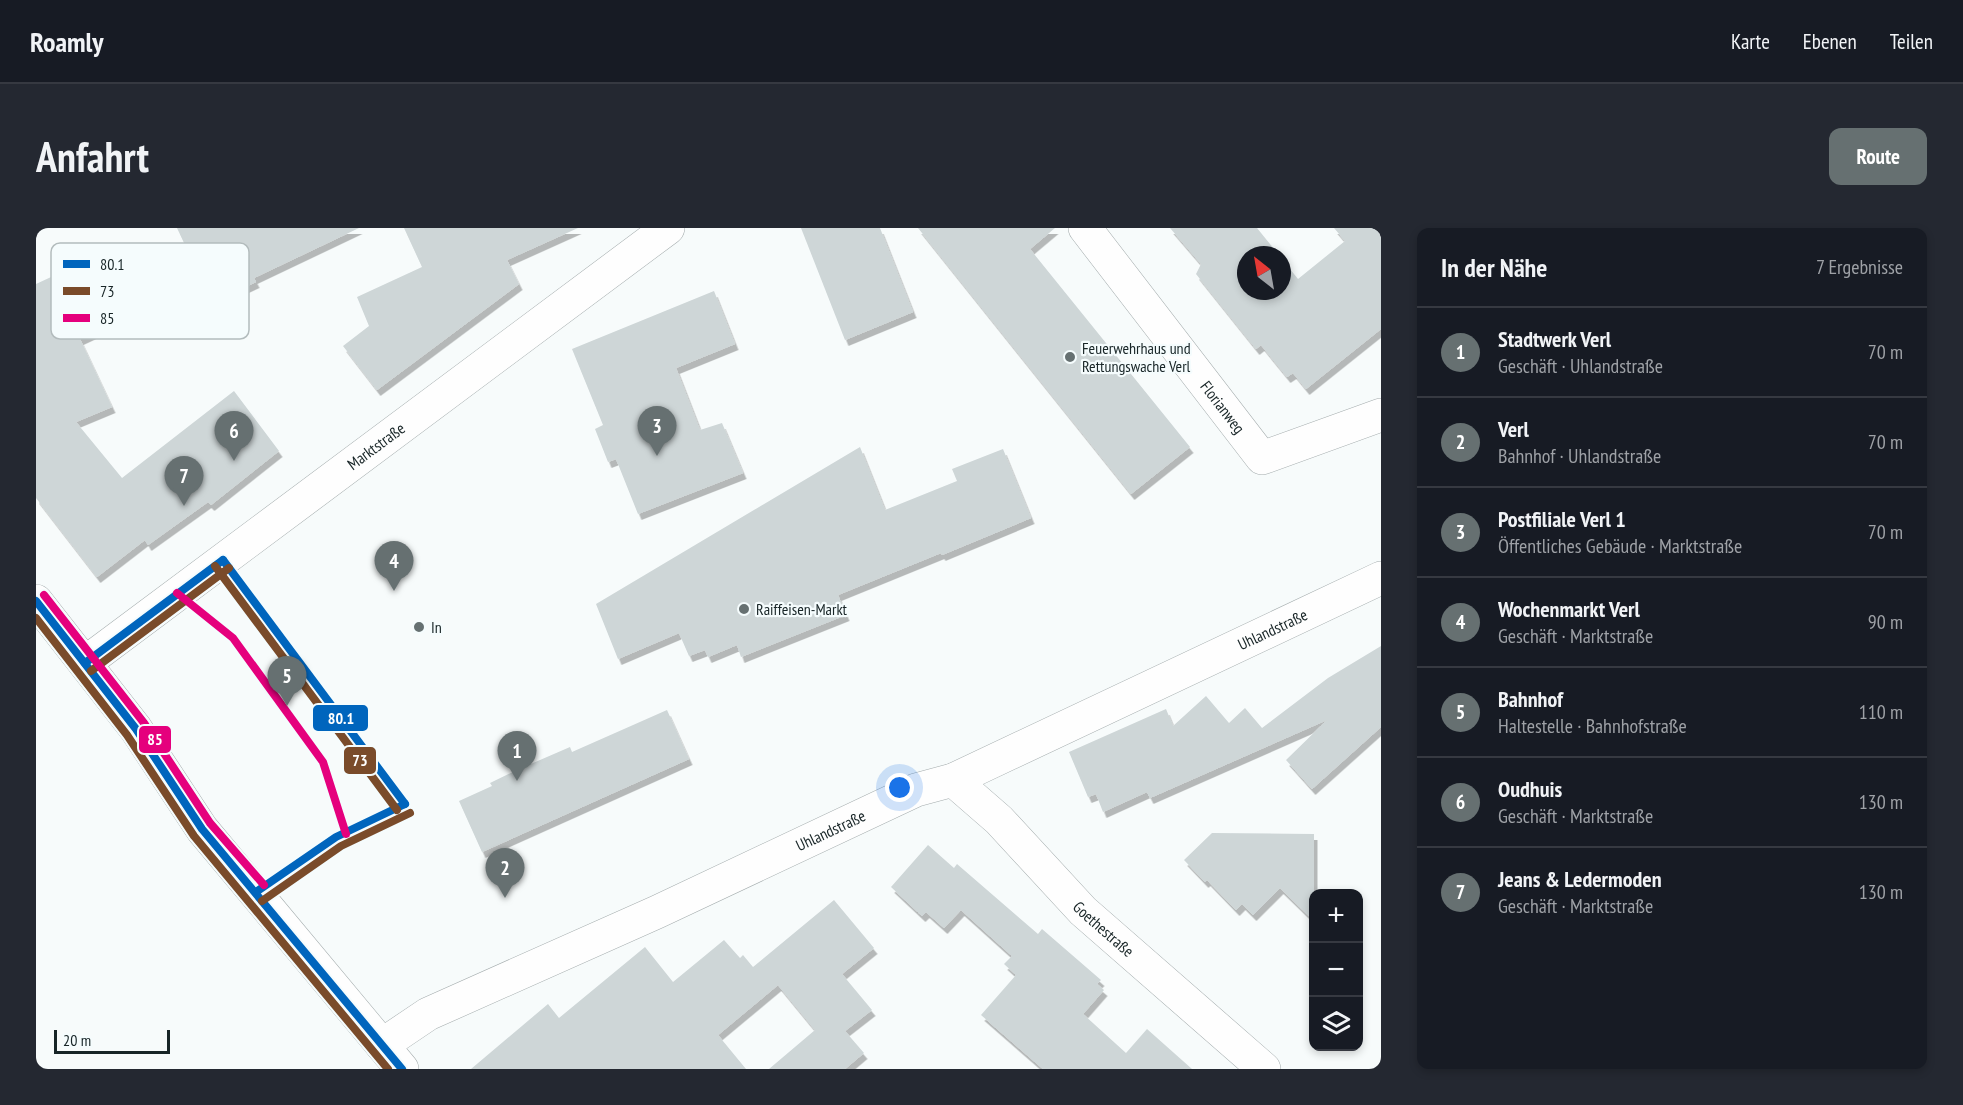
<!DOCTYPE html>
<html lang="de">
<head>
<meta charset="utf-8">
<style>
  body { margin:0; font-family:"PT Sans Narrow",sans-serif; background:#242831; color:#f1f3f6 }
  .controls { position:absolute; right:18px; bottom:18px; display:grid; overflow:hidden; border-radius:12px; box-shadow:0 3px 9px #0003 }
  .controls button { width:54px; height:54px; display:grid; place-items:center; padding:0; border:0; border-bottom:2px solid #363941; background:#171b24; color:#f1f3f6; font:30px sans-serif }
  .compass { position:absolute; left:1201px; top:18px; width:54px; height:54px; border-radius:50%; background:#171b24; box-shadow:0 3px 9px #0003; rotate:329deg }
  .scale { position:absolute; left:18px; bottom:15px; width:116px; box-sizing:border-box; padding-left:6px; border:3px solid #182527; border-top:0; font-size:16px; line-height:21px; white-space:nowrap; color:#182527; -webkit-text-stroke:4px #f5fcfd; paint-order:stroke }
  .you { position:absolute; left:864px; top:560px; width:21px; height:21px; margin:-15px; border:4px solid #fff; border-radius:50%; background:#1a73e8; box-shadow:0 0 0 9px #1a73e833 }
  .badge { display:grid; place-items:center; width:39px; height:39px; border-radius:50%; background:#667071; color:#fff; font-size:20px; font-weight:700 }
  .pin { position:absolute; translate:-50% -50px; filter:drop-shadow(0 2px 3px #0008) }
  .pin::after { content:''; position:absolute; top:32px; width:21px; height:18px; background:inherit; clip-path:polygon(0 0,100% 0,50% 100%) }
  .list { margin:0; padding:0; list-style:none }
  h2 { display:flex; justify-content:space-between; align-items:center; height:78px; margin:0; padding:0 24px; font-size:26px }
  h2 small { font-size:20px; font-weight:400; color:#9ea1a6 }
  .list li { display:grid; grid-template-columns:39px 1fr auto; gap:18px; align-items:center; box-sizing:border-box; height:90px; padding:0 24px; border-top:2px solid #363941 }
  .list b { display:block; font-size:22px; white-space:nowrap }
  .list p { margin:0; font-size:20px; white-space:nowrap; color:#9ea1a6 }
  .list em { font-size:20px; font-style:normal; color:#9ea1a6 }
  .icon { flex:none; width:33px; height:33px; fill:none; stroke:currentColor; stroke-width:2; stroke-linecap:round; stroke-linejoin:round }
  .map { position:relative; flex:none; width:1345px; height:841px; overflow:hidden; border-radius:12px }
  header { display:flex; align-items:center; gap:36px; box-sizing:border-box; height:84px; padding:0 30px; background:#171b24; border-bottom:2px solid #363941 }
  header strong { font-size:28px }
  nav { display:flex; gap:33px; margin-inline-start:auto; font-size:21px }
  .intro { display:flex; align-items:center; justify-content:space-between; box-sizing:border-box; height:144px; padding:0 36px }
  h1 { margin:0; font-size:42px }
  .button { padding:15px 27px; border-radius:12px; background:#667071; color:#fff; font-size:21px; font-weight:700 }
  main { display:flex; gap:36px; padding:0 36px }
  aside { flex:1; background:#171b24; border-radius:12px; box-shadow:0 3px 9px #0003 }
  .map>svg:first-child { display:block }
  .building { fill:#ced6d7; filter:url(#shadow) }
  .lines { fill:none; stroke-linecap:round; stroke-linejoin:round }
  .minor-casing { stroke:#a4acad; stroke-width:34 }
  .minor { stroke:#fefefe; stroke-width:33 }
  .bus-1-casing { stroke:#f5fcfd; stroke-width:12 }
  .bus-2-casing { stroke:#f5fcfd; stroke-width:12 }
  .bus-3-casing { stroke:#f5fcfd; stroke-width:12 }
  .bus-1 { stroke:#0065bd; stroke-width:8 }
  .bus-2 { stroke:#7a4b2a; stroke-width:8 }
  .bus-3 { stroke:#e5007d; stroke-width:8 }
  .poi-dot { fill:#667071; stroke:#f5fcfd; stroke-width:2 }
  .labels { text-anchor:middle; stroke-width:4.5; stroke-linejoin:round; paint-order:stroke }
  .poi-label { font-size:16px; fill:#182527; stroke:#f5fcfd; text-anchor:start }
  .street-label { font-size:16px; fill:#182527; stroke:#f5fcfd }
  .key { fill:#f5fcfd; stroke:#b3bcbd; stroke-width:1.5 }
  .key-label { font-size:16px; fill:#182527 }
  .line-badge { stroke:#f5fcfd; stroke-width:2 }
  .badge-label { font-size:16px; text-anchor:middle; font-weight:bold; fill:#fff }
</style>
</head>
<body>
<header>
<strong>Roamly</strong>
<nav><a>Karte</a><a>Ebenen</a><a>Teilen</a></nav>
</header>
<div class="intro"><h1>Anfahrt</h1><a class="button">Route</a></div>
<main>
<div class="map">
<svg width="1345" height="841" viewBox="0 0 1345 841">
  <defs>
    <filter id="shadow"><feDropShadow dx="3.5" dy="6" stdDeviation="0" flood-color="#0004"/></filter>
  </defs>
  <rect width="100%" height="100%" fill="#f7fbfb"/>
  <!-- building -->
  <g class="building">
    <path d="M141,0H323L218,50L220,54L165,80L114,93L111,80L44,111L76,179L40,194L86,250L198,163L243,223L175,277L172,274L112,317L109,312L61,349L0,270V56L69,24L84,55L159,38Z"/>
    <path d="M368,0H542L471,32L483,56L341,162L307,118L333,98L321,69L386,39Z"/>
    <path d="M765,0H844L877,84L809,112Z"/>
    <path d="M882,0H1019L994,21L1154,219L1095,266Z"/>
    <path d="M1134,0H1221L1243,27H1210V63H1246V31L1262,51L1309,13L1298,0H1345V101L1270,161L1257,145L1251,149L1225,117L1220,121L1160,46L1165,36Z"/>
    <path d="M678,63L699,116L640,140L664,202L686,195L707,245L602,286L580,231L572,234L559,201L567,197L536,121Z"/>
    <path d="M824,219L849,282L921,253L916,241L967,221L995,290L906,327L905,325L802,367L810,387L705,429L701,417L672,429L669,422L653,428L643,405L582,431L560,376Z"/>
    <path d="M1345,418V499L1276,561L1250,532L1291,492L1114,570L1111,564L1067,584L1060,566L1052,569L1033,524L1130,481L1137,498L1170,468L1193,495L1209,480L1226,500L1292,450Z"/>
    <path d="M631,482L653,531L446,624L423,573L456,558L454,555L481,542L534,519L536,524Z"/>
    <path d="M1176,605L1278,606V693L1244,660L1217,687L1206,676L1200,682L1171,652L1169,654L1148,632Z"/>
    <path d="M892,617L918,640L921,636L1002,706L1006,701L1065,752L1061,756L1068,762L1047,786L1090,825L1111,801L1156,841H1007L945,787L980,747L968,736L976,728L925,682L908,700L890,684L886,688L855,659Z"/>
    <path d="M798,672L838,720L806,746L836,782L809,803L828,825L809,841H733L779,802L742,757L682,807L710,841H435L512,776L523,790L609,719L637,754L688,712L704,730L707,727L717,739Z"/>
  </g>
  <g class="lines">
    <!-- minor casing -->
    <g class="minor-casing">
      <g id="minor">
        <path id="s1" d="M1049,0L1226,230L1345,187"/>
        <path d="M0,373L100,501L166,601L366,841"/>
        <path id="s2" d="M49,435L632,0"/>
        <path id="s3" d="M917,552L963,592L1047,683L1228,841"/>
        <path id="s4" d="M346,817L392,786L621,684L880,562L917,552L1345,350"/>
      </g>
    </g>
    <!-- minor -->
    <use href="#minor" class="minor"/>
    <!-- bus-1 casing -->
    <g class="bus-1-casing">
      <g id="bus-1">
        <path d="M187,332L369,576"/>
        <path d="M0,373L100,501L166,601L366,841"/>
        <path d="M49,435L187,332"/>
        <path d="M220,664L300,609L369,576"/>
      </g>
    </g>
    <!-- bus-2 casing -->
    <g class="bus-2-casing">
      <g id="bus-2">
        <path d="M179,338L361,582"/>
        <path d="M0,390L91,507L158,608L352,841"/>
        <path d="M55,443L193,340"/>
        <path d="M226,673L305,618L374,585"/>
      </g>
    </g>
    <!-- bus-3 casing -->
    <g class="bus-3-casing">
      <g id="bus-3">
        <path d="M141,365L197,410L287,534L310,606"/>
        <path d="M8,367L108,495L174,595L228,657"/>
      </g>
    </g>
    <!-- bus-1 -->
    <use href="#bus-1" class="bus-1"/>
    <!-- bus-2 -->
    <use href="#bus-2" class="bus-2"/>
    <!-- bus-3 -->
    <use href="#bus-3" class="bus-3"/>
  </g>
  <!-- markers -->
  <g class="poi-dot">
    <circle cx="1034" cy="129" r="6"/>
    <circle cx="708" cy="381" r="6"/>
    <circle cx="383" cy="399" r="6"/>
  </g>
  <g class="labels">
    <!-- poi labels -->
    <g class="poi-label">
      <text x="1046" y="126">Feuerwehrhaus und<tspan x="1046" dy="18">Rettungswache Verl</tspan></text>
      <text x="720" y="387">Raiffeisen-Markt</text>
      <text x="395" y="405">In</text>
    </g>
    <!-- street labels -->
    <g class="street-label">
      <text dy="6" stroke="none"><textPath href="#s1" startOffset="226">Florianweg</textPath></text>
      <text dy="6" stroke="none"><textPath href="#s2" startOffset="363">Marktstraße</textPath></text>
      <text dy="6" stroke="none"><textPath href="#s4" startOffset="984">Uhlandstraße</textPath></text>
      <text dy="6" stroke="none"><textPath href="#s4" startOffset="498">Uhlandstraße</textPath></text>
      <text dy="6" stroke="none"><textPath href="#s3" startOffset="212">Goethestraße</textPath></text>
    </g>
  </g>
  <!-- legend -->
  <rect x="15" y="15" width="198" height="96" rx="9" class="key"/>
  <rect x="27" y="32" width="27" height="8" fill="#0065bd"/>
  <rect x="27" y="59" width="27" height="8" fill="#7a4b2a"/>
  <rect x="27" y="86" width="27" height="8" fill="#e5007d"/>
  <g class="key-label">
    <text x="64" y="42">80.1</text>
    <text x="64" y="69">73</text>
    <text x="64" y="96">85</text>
  </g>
  <g class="line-badge">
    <rect x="276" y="476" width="57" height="28" rx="6" fill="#0065bd"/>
    <rect x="102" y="497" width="34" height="29" rx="6" fill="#e5007d"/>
    <rect x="307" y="518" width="34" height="29" rx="6" fill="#7a4b2a"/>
  </g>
  <g class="badge-label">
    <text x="305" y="496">80.1</text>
    <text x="119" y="517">85</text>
    <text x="324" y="538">73</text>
  </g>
</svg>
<div class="controls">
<button>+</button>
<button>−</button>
<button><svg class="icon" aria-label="layers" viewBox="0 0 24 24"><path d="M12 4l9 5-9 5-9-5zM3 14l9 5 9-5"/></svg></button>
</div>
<svg class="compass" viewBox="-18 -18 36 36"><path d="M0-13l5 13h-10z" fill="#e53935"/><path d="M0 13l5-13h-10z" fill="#9ea1a6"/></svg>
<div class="scale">20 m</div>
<div class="you"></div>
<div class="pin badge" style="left:481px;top:553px">1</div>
<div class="pin badge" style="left:469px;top:670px">2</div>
<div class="pin badge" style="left:621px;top:228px">3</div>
<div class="pin badge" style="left:358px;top:363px">4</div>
<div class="pin badge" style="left:251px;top:478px">5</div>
<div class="pin badge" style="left:198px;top:233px">6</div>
<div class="pin badge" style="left:148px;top:278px">7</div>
</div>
<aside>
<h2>In der Nähe<small>7 Ergebnisse</small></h2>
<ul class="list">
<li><span class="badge">1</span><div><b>Stadtwerk Verl</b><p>Geschäft · Uhlandstraße</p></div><em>70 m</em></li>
<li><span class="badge">2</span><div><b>Verl</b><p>Bahnhof · Uhlandstraße</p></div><em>70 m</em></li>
<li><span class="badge">3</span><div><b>Postfiliale Verl 1</b><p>Öffentliches Gebäude · Marktstraße</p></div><em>70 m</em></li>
<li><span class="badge">4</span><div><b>Wochenmarkt Verl</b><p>Geschäft · Marktstraße</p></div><em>90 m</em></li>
<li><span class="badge">5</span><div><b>Bahnhof</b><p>Haltestelle · Bahnhofstraße</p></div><em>110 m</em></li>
<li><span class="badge">6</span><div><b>Oudhuis</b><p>Geschäft · Marktstraße</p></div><em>130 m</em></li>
<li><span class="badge">7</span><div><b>Jeans &amp; Ledermoden</b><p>Geschäft · Marktstraße</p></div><em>130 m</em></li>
</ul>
</aside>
</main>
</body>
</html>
